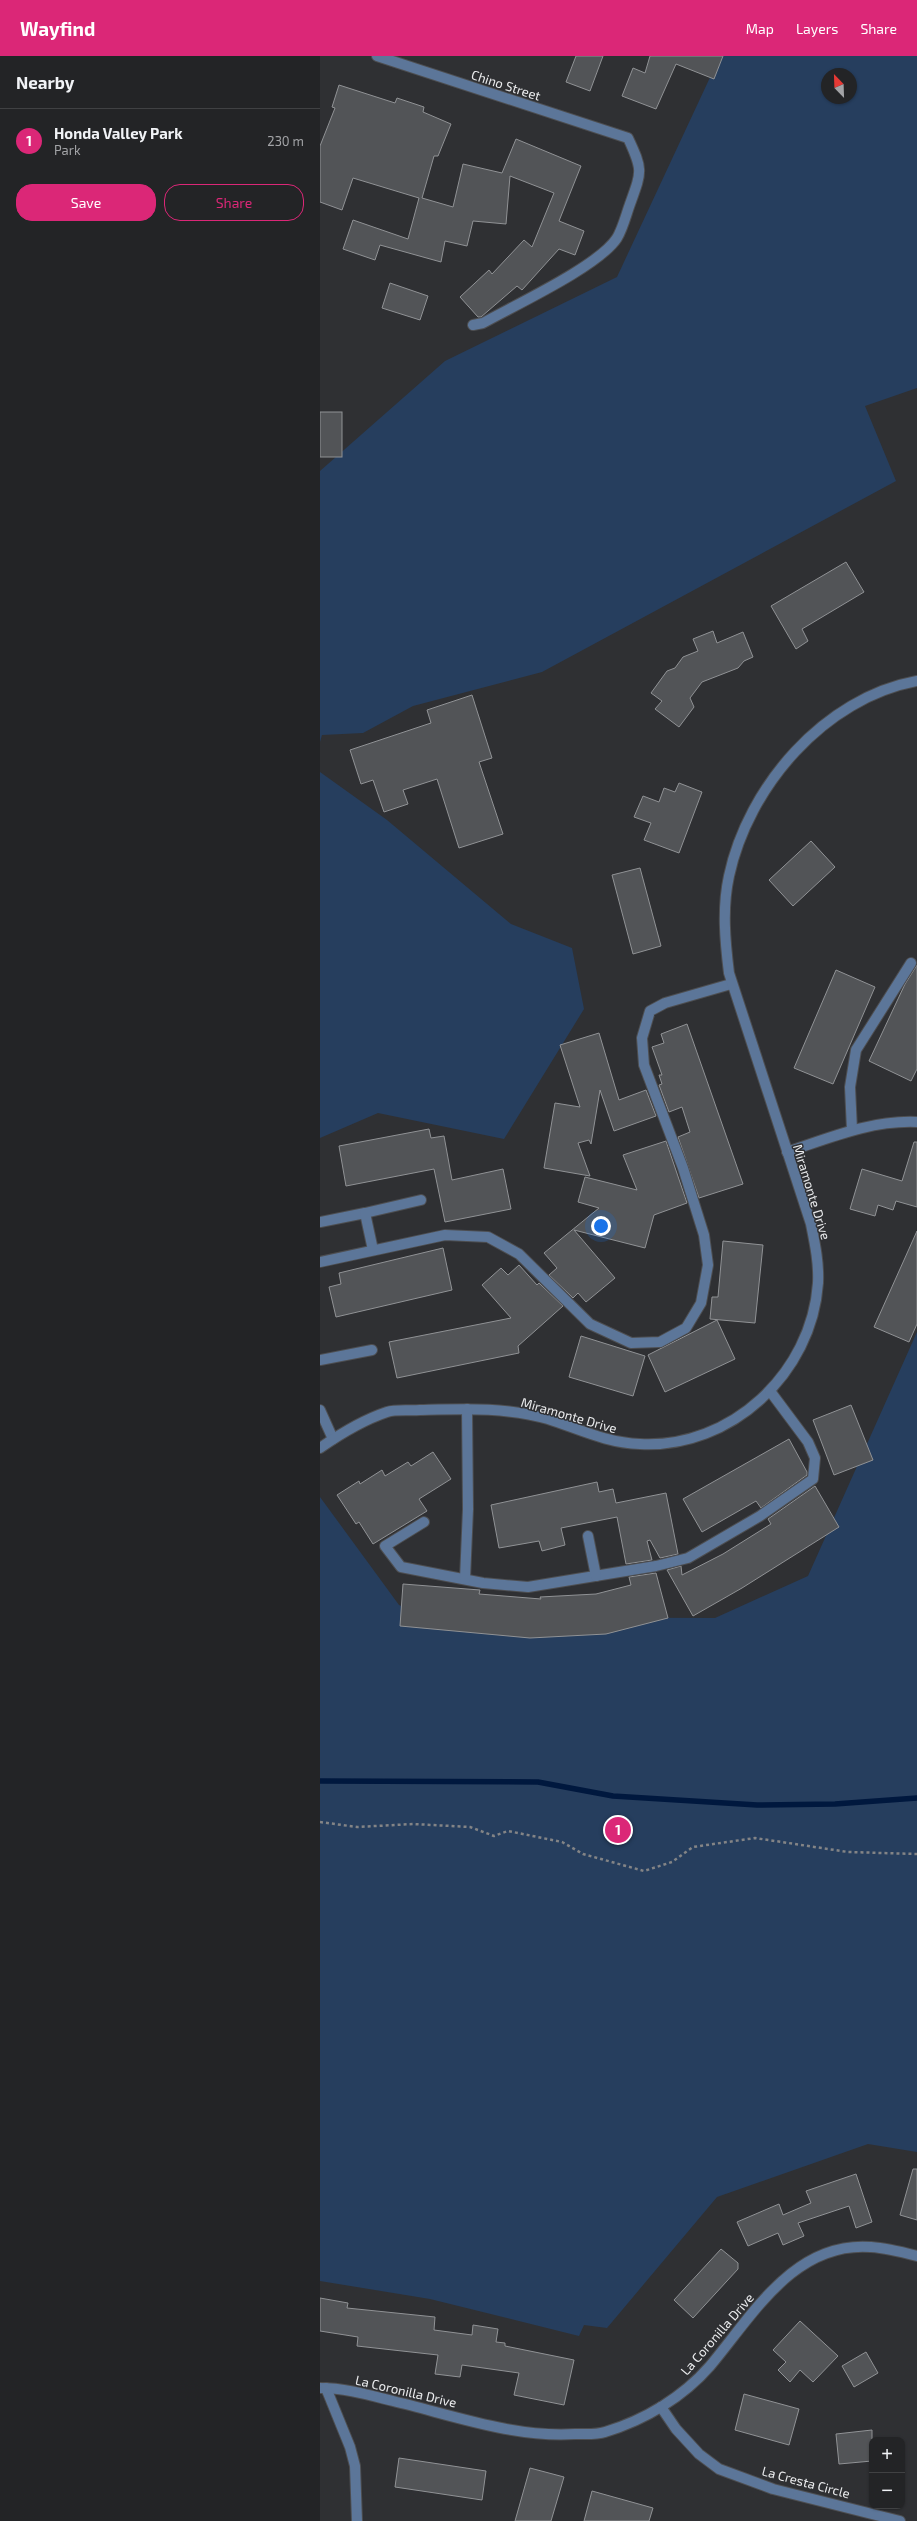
<!DOCTYPE html>
<html lang="en">
<head>
<meta charset="utf-8">
<style>
  body { margin:0; font-family:"Exo 2",sans-serif; background:#2b2c2e; color:#f1f3f6 }
  .controls { position:absolute; right:12px; bottom:12px; display:grid; overflow:hidden; border-radius:8px; box-shadow:0 1px 3px #0004 }
  .controls button { width:36px; height:36px; display:grid; place-items:center; padding:0; border:0; border-bottom:1px solid #404143; background:#232426; color:#f1f3f6; font:20px sans-serif }
  .compass { position:absolute; left:501px; top:12px; width:36px; height:36px; border-radius:50%; background:#232426; box-shadow:0 1px 3px #0004; rotate:337deg }
  .you { position:absolute; left:281px; top:1170px; width:14px; height:14px; margin:-10px; border:3px solid #fff; border-radius:50%; background:#1a73e8; box-shadow:0 0 0 6px #1a73e833 }
  .badge { display:grid; place-items:center; width:26px; height:26px; border-radius:50%; background:#db2777; color:#fff; font-size:13px; font-weight:700 }
  .pin { position:absolute; translate:-50% -50%; border:2px solid #fff; box-shadow:0 1px 4px #0006 }
  .list { margin:0; padding:0; list-style:none }
  h2 { display:flex; justify-content:space-between; align-items:center; height:52px; margin:0; padding:0 16px; font-size:17px }
  h2 small { font-size:13px; font-weight:400; color:#a3a4a7 }
  .list li { display:grid; grid-template-columns:26px 1fr auto; gap:12px; align-items:center; box-sizing:border-box; height:64px; padding:0 16px; border-top:1px solid #404143 }
  .list b { display:block; font-size:15px; white-space:nowrap }
  .list p { margin:0; font-size:13px; white-space:nowrap; color:#a3a4a7 }
  .list em { font-size:13px; font-style:normal; color:#a3a4a7 }
  .actions { display:flex; gap:8px; padding:12px 16px }
  .actions a { flex:1; padding:9px 0; border:1px solid #db2777; border-radius:16px; text-align:center; font-size:14px; color:#db2777 }
  .actions .main { background:#db2777; color:#fff }
  .map { position:relative; flex:none; width:597px; height:2465px; overflow:hidden }
  header { display:flex; align-items:center; gap:24px; box-sizing:border-box; height:56px; padding:0 20px; background:#db2777; color:#fff }
  header strong { font-size:19px }
  nav { display:flex; gap:22px; margin-inline-start:auto; font-size:14px }
  main { display:flex }
  aside { flex:1; background:#232426 }
  .map>svg:first-child { display:block }
  .green { fill:#263e5e; fill-rule:evenodd }
  .lines { fill:none; stroke-linecap:round; stroke-linejoin:round }
  .stream { stroke:#00183e; stroke-width:5.5 }
  .building { fill:#525457; stroke:#909295 }
  .minor-casing { stroke:#4d4e51; stroke-width:12 }
  .path { stroke:#838486; stroke-width:2.5; stroke-dasharray:3 3; stroke-linecap:butt }
  .minor { stroke:#5c7699; stroke-width:10 }
  .labels { text-anchor:middle; stroke-width:3; stroke-linejoin:round; paint-order:stroke }
  .street-label { font-size:13px; fill:#ebecee; stroke:#2f3033 }
</style>
</head>
<body>
<header>
<strong>Wayfind</strong>
<nav><a>Map</a><a>Layers</a><a>Share</a></nav>
</header>
<main>
<aside>
<h2>Nearby<small></small></h2>
<ul class="list">
<li><span class="badge">1</span><div><b>Honda Valley Park</b><p>Park</p></div><em>230 m</em></li>
</ul>
<div class="actions"><a class="main">Save</a><a>Share</a></div>
</aside>
<div class="map">
<svg width="597" height="2465" viewBox="0 0 597 2465">
  <rect width="100%" height="100%" fill="#2f3033"/>
  <!-- green -->
  <g class="green">
    <path d="M400,0H597V332L545,350L576,425L222,616L93,650L43,677L2,679L0,686V415L125,305L297,221ZM507,18H531V42H507Z"/>
    <path d="M0,716L67,764L191,868L252,892L264,953L184,1083L58,1057L0,1082Z"/>
    <path d="M597,1276V2096L548,2088L397,2141L287,2272L264,2269L259,2280L110,2243L0,2225V1441L79,1549L107,1561L395,1562L488,1520Z"/>
  </g>
  <g class="lines">
    <!-- stream -->
    <path class="stream" d="M0,1725L218,1726L293,1740L437,1749L515,1748L597,1742"/>
  </g>
  <!-- building -->
  <g class="building">
    <path d="M256,0H283L270,35L246,26Z"/>
    <path d="M330,0H403L394,23L356,8L336,53L302,40L313,12L325,17Z"/>
    <path d="M19,29L75,47L77,42L104,51L103,56L131,68L118,100H114L102,142L133,151L143,108L182,117L196,83L261,110L239,165L264,175L255,199L239,193L202,234L197,230L161,261H158L140,241L169,214L172,218L204,184L212,191L234,137L190,120L186,168L153,165L147,190L125,185L121,206L60,189L55,204L23,193L33,164L88,183L99,142L33,122L22,154L0,146V90L15,52L12,51Z"/>
    <path d="M70,227L108,240L100,264L62,252Z"/>
    <rect x="0" y="356" width="22" height="45"/>
    <path d="M526,506L544,536L482,573L488,585L476,593L451,550Z"/>
    <path d="M393,575L397,587L423,576L433,601L424,605L418,612L382,626L370,642L374,651L359,671L335,653L342,645L331,637L347,615L355,612L363,601L378,595L373,583Z"/>
    <path d="M152,639L172,702L159,706L183,778L139,792L117,723L83,734L88,748L64,756L53,724L41,728L30,694L111,667L107,654Z"/>
    <path d="M359,727L382,736L359,797L324,784L331,767L314,761L323,740L339,746L344,732L355,736Z"/>
    <path d="M491,785L515,811L473,850L449,824Z"/>
    <path d="M320,812L341,890L313,898L292,819Z"/>
    <path d="M597,909V1013L591,1025L549,1005L585,928Z"/>
    <path d="M516,914L555,931L513,1028L474,1012Z"/>
    <path d="M367,968L423,1128L379,1142L358,1081L370,1076L362,1051L349,1056L339,1029L342,1028L339,1019H342L332,991L344,987L341,978Z"/>
    <path d="M279,977L299,1044L326,1034L336,1060L294,1075L280,1034L271,1088L269,1084L258,1087L270,1120L224,1112L235,1047L260,1051L240,989Z"/>
    <path d="M109,1073L111,1082L124,1080L132,1124L183,1113L191,1153L125,1166L114,1113L26,1130L19,1090Z"/>
    <path d="M346,1085L367,1147L334,1159L325,1192L254,1174L295,1222L266,1246L258,1237L253,1242L229,1219L237,1212L224,1197L279,1152L258,1146L265,1121L317,1134L303,1099Z"/>
    <path d="M594,1086H597V1151L576,1145L573,1154L558,1149L555,1160L530,1153L542,1113L582,1125Z"/>
    <path d="M597,1175V1268L589,1286L554,1271Z"/>
    <path d="M403,1185L443,1189L435,1267L390,1263L392,1241H398Z"/>
    <path d="M123,1192L132,1234L16,1261L9,1231L21,1228L19,1217Z"/>
    <path d="M199,1209L217,1229L219,1227L243,1250L198,1290L199,1297L77,1322L69,1286L191,1262L162,1229L181,1212L188,1219Z"/>
    <path d="M397,1264L415,1303L345,1336L328,1299Z"/>
    <path d="M261,1280L325,1300L313,1340L249,1321Z"/>
    <path d="M531,1349L553,1404L514,1419L493,1364Z"/>
    <path d="M469,1383L487,1416V1419L441,1452L436,1445L382,1476L363,1443Z"/>
    <path d="M113,1396L131,1423L99,1443L107,1455L53,1488L39,1466L36,1468L17,1439L39,1425L40,1428L62,1414L65,1420L88,1406L91,1410Z"/>
    <path d="M277,1426L279,1436L293,1433L296,1447L346,1437L358,1498L340,1502L330,1484L327,1485L332,1504L306,1508L297,1461L241,1472L245,1489L222,1495L219,1485L179,1492L171,1449Z"/>
    <path d="M495,1430L519,1471L422,1532L373,1560L347,1514L361,1510L362,1519L403,1498L451,1468L448,1463Z"/>
    <path d="M336,1517L348,1562L286,1578L210,1582L80,1570L83,1528L160,1534L159,1538L221,1543L220,1541L276,1538L311,1529L309,1521Z"/>
    <path d="M593,2113H597V2164L580,2159Z"/>
    <path d="M536,2118L552,2166L536,2172L529,2150L478,2167L484,2180L463,2189L458,2177L428,2190L417,2166L459,2148L463,2159L491,2147L486,2135Z"/>
    <path d="M401,2193L418,2207V2213L373,2262L354,2244Z"/>
    <path d="M0,2242L28,2247L27,2252L115,2261L114,2274L152,2279L153,2269L178,2273L176,2286L185,2287V2290L254,2304L244,2349L194,2339L199,2317L142,2309L140,2321L115,2318L118,2299L37,2290L38,2281L0,2275Z"/>
    <path d="M480,2265L518,2300L493,2326L480,2314L470,2326L458,2314L466,2306L453,2294Z"/>
    <path d="M546,2296L558,2317L534,2331L522,2310Z"/>
    <path d="M424,2338L479,2353L469,2389L415,2374Z"/>
    <path d="M552,2374V2405L519,2408L516,2378Z"/>
    <path d="M79,2402L166,2415L162,2444L75,2431Z"/>
    <path d="M210,2412L244,2421L231,2465H195Z"/>
    <path d="M272,2435L333,2452L329,2465H264Z"/>
  </g>
  <g class="lines">
    <!-- minor casing -->
    <g class="minor-casing">
      <g id="minor">
        <path d="M57,0L308,82C323,114 322,115 310,148C306,159 303,172 297,182C279,210 195,249 163,267L153,269"/>
        <path d="M532,1074L530,1031L536,994L591,907"/>
        <path d="M467,1096C509,1082 551,1064 597,1066"/>
        <path d="M0,1166L45,1157"/>
        <path d="M53,1194L45,1157L101,1144"/>
        <path d="M0,1206L125,1179L168,1181L199,1198L270,1268L311,1287L340,1286L366,1272L381,1247L388,1209L384,1179L363,1112L324,1009L322,982L330,955L345,947L411,928"/>
        <path d="M0,1304L52,1294"/>
        <path d="M0,1354L13,1383"/>
        <path d="M0,1392C20,1378 43,1364 67,1356C76,1353 90,1355 100,1354C143,1353 186,1351 228,1363C259,1373 287,1387 320,1388C411,1393 492,1317 498,1227C499,1207 495,1188 491,1168L409,917C405,885 402,852 409,820C428,731 504,642 597,625"/>
        <path d="M104,1466L65,1490L81,1511L163,1527L208,1531L336,1510L368,1502L440,1460L493,1423L495,1402L488,1386L450,1335"/>
        <path d="M268,1480L276,1520"/>
        <path d="M145,1523L148,1453L147,1353"/>
        <path d="M0,2332C25,2332 49,2339 73,2345C132,2359 194,2382 255,2378C265,2378 276,2379 285,2376C325,2364 363,2341 390,2310C433,2259 474,2185 551,2191C566,2192 582,2196 597,2200"/>
        <path d="M6,2332L30,2391L35,2410L37,2465"/>
        <path d="M341,2351L356,2373L379,2398L399,2413L453,2433L580,2465"/>
      </g>
    </g>
    <!-- path -->
    <path class="path" d="M0,1766L37,1771L93,1768L150,1771L174,1780L188,1775L242,1786L263,1798L324,1815L352,1806L373,1791L435,1782L528,1796L597,1798"/>
    <!-- minor -->
    <use href="#minor" class="minor"/>
  </g>
  <g class="labels">
    <!-- street labels -->
    <g class="street-label">
      <text transform="translate(186 29) rotate(18)" y="5">Chino Street</text>
      <text transform="translate(492 1136) rotate(73)" y="5">Miramonte Drive</text>
      <text transform="translate(249 1359) rotate(16)" y="5">Miramonte Drive</text>
      <text transform="translate(397 2278) rotate(-49)" y="5">La Coronilla Drive</text>
      <text transform="translate(86 2335) rotate(13)" y="5">La Coronilla Drive</text>
      <text transform="translate(486 2426) rotate(15)" y="5">La Cresta Circle</text>
    </g>
  </g>
</svg>
<div class="controls">
<button>+</button>
<button>−</button>
</div>
<svg class="compass" viewBox="-18 -18 36 36"><path d="M0-13l5 13h-10z" fill="#e53935"/><path d="M0 13l5-13h-10z" fill="#a3a4a7"/></svg>
<div class="you"></div>
<div class="pin badge" style="left:298px;top:1774px">1</div>
</div>
</main>
</body>
</html>
